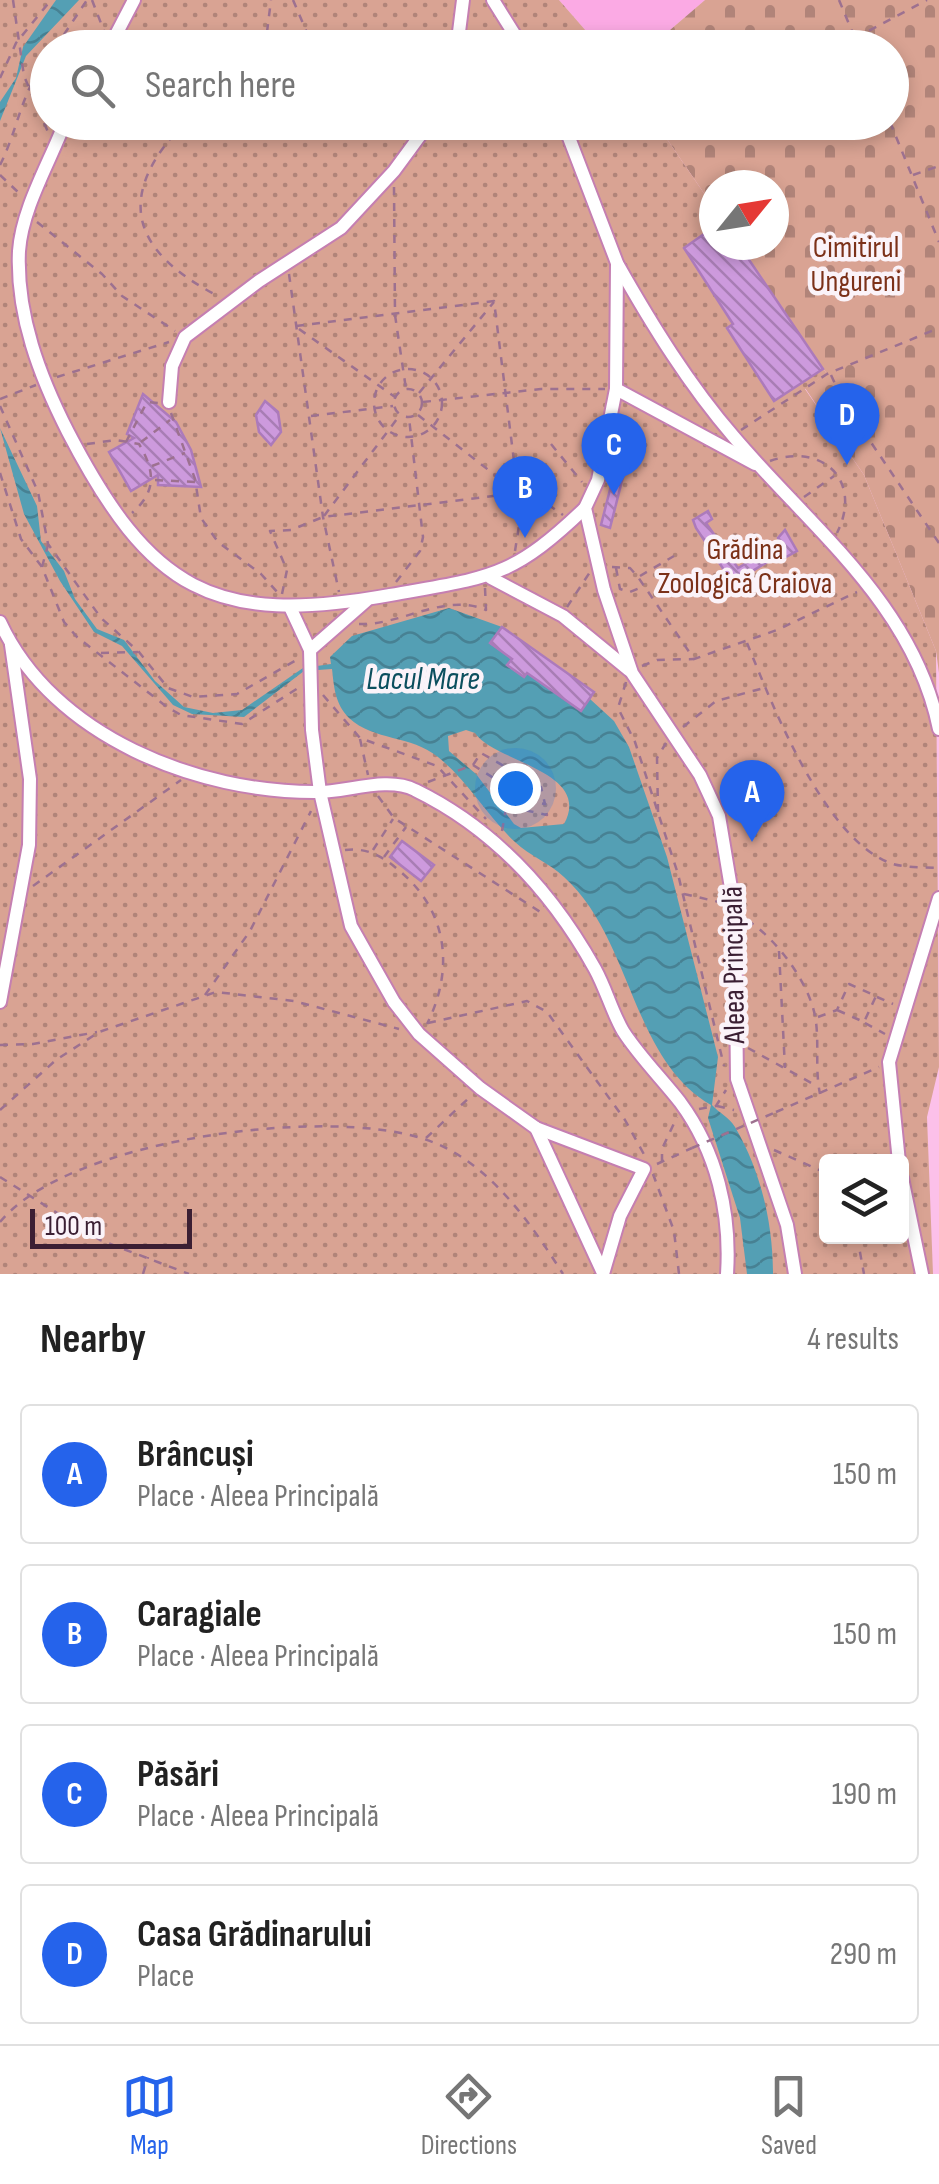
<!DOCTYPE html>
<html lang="en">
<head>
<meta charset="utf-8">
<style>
  body { margin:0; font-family:"Sofia Sans Condensed",sans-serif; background:#f2f2f2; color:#222 }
  .controls { position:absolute; right:30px; bottom:30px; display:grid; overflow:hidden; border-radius:10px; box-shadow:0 5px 15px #0003 }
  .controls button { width:90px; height:90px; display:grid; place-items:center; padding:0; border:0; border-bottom:2px solid #e0e0e0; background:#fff; color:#222; font:50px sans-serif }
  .compass { position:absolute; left:699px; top:170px; width:90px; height:90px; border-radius:50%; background:#fff; box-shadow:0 5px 15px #0003; rotate:60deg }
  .scale { position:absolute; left:30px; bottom:25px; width:162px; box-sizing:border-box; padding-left:10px; border:5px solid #3b1f33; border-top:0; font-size:28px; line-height:35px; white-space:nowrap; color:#3b1f33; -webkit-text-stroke:8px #fbf3f9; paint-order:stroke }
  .you { position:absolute; left:515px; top:788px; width:35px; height:35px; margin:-25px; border:8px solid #fff; border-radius:50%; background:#1a73e8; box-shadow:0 0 0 15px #1a73e833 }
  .badge { display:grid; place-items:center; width:65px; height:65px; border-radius:50%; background:#2563eb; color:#fff; font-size:32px; font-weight:700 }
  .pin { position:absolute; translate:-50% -82px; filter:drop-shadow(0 2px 5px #0008) }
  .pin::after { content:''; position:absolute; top:52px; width:35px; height:30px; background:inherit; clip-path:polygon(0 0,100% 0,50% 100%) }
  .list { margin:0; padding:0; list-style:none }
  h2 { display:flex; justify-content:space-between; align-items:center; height:130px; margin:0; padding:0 40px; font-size:42px }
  h2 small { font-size:32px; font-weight:400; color:#767676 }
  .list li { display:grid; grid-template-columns:65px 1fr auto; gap:30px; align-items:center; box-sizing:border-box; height:140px; margin:0 20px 20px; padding:0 20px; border:2px solid #e0e0e0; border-radius:10px }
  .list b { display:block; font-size:38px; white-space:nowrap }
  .list p { margin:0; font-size:32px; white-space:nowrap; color:#767676 }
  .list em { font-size:32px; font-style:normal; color:#767676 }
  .icon { flex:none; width:55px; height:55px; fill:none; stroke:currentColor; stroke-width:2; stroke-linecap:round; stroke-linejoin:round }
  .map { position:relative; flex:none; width:939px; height:1274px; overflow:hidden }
  .search { position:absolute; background:#fff; box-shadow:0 5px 15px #0003; left:30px; right:30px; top:30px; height:110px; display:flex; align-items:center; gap:25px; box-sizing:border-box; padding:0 35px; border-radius:55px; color:#767676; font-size:38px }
  .sheet { height:770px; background:#fff }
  nav { display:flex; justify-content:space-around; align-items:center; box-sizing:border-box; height:140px; border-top:2px solid #e0e0e0; background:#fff; font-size:28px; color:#767676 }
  nav a { display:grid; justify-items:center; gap:5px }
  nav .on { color:#2563eb }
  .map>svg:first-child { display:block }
  .built { fill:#fbaae4 }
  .cemetery { fill:url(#cemetery-stones) }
  .park { fill:url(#park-dots); fill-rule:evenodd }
  .water { fill:url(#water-waves); fill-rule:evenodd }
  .building { fill:url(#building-back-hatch); stroke:#ac7abb; stroke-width:2.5 }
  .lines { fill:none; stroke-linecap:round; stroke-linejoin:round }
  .street-casing { stroke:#c57fb1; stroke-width:16 }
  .path { stroke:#9d7190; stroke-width:2.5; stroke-dasharray:8 8; stroke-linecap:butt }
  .street { stroke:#fff; stroke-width:12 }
  .path-bridge { stroke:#9d7190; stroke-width:2.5; stroke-dasharray:8 8; stroke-linecap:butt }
  .labels { text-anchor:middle; stroke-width:9; stroke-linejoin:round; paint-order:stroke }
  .park-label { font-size:30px; fill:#7c3119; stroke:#fbf3f9 }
  .street-label { font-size:30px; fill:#3b1f33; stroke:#fbf3f9 }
  .water-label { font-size:32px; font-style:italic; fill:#0c4f5e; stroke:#fbf3f9 }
</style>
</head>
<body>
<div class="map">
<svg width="939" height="1274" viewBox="0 0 939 1274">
  <defs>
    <pattern id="cemetery-stones" width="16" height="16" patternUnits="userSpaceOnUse" patternTransform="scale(2.5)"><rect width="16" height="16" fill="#d9a393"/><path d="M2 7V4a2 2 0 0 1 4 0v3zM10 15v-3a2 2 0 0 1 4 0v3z" fill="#b18479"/></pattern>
    <pattern id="park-dots" width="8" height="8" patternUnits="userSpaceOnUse" patternTransform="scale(2.5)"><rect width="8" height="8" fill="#d9a393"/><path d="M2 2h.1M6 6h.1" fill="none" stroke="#b18479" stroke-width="1.8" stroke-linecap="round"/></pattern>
    <pattern id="water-waves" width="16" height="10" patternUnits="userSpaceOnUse" patternTransform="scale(2.5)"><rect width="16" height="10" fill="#549fb4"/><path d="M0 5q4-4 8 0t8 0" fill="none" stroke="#478193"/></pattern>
    <pattern id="building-back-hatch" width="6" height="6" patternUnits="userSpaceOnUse" patternTransform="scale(2.5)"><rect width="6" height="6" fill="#cd9add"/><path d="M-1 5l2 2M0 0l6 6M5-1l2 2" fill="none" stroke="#a87db4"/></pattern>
  </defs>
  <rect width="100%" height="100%" fill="#fcc0e9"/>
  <!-- built -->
  <path class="built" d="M559,0H705L649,48L600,47Z"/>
  <!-- cemetery -->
  <path class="cemetery" d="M705,0H939V673L936,651L864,475L805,388L827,374L739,245H774V185H714V208L656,123L892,122V48H649Z"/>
  <!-- park -->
  <path class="park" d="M0,0H559L600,47L48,48V122L656,123L714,208V245H739L827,374L805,389L864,475L936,651L939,1067L927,1117L933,1274H0ZM826,1162H902V1236H826Z"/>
  <!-- water -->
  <g class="water">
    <path d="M56,0H79L26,56L0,121V102L16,78L23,47Z"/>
    <path d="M0,428L37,506L41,541L64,571L75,599L97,629L124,640L155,681L184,707L213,713L242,710L303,668L331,664L330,657L352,636L449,608L502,627L490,644L512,659L507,666L523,677L527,673L581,711L590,699L614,721L629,747L667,857L718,1057L712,1105C719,1113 729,1117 735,1127C761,1171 773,1224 773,1274H747L740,1218L708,1118L711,1105C631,1059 632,938 564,877C549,863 530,856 515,842C487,816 468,781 438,757C411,735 374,741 349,718C335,704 334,687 332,669L304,671L244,717L192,714L173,705L122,646L94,632L60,581L24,514ZM466,730L475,733C494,762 593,771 564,824L521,828L514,824L476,774L449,751L448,736Z"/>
  </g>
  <!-- building -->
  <g class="building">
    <path d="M714,227V245H739L823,369L774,401L727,328L733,324L684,248Z"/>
    <path d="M143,394L176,422L191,450L201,487L158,485V475L131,491L109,452L134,438L127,434Z"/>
    <path d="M265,401L278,412L281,432L271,445L259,432L256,415Z"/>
    <path d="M617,462L626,465L610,528L601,525Z"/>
    <path d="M708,511L712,519L706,523L738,568L781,543L778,538L785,530L797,551L786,557L782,553L746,575L751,583L738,591L696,528L693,520Z"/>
    <path d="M502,627L594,692L581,711L527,673L524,677L507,665L512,659L490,643Z"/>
    <path d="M402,841L434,865L421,881L390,857Z"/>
  </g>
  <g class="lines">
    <!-- street casing -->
    <g class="street-casing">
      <g id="street">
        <path d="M493,0L523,48"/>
        <path d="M109,48L134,0"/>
        <path d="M457,48L463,0"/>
        <path d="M65,122C50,162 22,208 19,251C16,315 40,377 68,432C150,590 213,627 390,595C489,577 510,580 585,508"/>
        <path d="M563,122L617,263L616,389L598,480L585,508L604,590L632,673L700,775L719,816L735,912L737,1079L787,1225L795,1274"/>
        <path d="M618,265C652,325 689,385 734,437C812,529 914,605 939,729"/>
        <path d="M616,389L755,464"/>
        <path d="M169,402L172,366L185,337L259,281L341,228L394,171L430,122"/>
        <path d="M491,578L563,616L629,670"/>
        <path d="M290,607L310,650L312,730L320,792L351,926L394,1002L419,1034L480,1088L536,1128L644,1169L620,1216L603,1274"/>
        <path d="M0,622C53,737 198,793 318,792C347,792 388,776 415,790C495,829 552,892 595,969C606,989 612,1012 623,1031C639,1056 662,1079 680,1102C717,1152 731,1213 727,1274"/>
        <path d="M310,650L366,601"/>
        <path d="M0,1002L29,845L30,779L11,645"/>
        <path d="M536,1128L603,1273"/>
        <path d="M899,1162L889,1062L939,898"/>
        <path d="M902,1178L922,1274"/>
      </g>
    </g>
    <!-- path -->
    <g class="path">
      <path d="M13,0L24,76L48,132"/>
      <path d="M92,0L104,31"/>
      <path d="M293,0L308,35L331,48"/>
      <path d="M839,0L859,48"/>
      <path d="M855,38L927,0"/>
      <path d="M55,48L87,0"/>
      <path d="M265,48L271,0"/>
      <path d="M0,78L16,43L51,0"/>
      <path d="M185,122C115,195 129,250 218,296"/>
      <path d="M890,122L939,242"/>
      <path d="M0,165C19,127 20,94 48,57"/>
      <path d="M0,175L20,194"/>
      <path d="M913,175L939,166"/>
      <path d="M394,187L395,315L406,389"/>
      <path d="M37,222L102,274L122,296L175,331"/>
      <path d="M289,274L323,517L339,592"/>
      <path d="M299,329L395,397"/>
      <circle cx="408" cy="403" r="34"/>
      <path d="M831,375L843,401L939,543"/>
      <path d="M57,377L169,342"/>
      <circle cx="408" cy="403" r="14"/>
      <path d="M419,393L494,302"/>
      <path d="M0,399L36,385"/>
      <path d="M423,402L541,389H605"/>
      <path d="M0,406L38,492L48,544L101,618L139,652L168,688L193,697L237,694L300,658"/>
      <path d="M171,413L195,479L201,518L218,542L261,574L279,594"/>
      <path d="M418,415L518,493L536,496L563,515"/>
      <path d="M311,416L393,406"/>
      <path d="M741,430L827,374L939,328"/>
      <path d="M126,442L147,402L158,403"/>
      <path d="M141,442L170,420"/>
      <path d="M87,444L116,440L139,444C155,471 157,491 132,513"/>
      <path d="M551,444L582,482"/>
      <path d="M770,461C823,442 863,481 837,533"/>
      <path d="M152,466L185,453"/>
      <path d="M0,473L21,539L42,567L64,622L77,637L167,707L181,715L242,724L298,688"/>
      <path d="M155,480L195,482"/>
      <path d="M804,497L834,476"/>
      <path d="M324,516L400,415"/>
      <path d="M515,551L520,519L518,495"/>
      <path d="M42,567L48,545"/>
      <path d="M612,567L630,568L638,577L694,659L777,630L857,592"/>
      <path d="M616,568L620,589L630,592L642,587"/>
      <path d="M640,576L674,556"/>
      <path d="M396,582L420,551L423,537L409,418"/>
      <path d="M282,594L287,570L270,531L291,530L323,517L518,493L494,301L296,326"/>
      <path d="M567,607L590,572"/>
      <path d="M359,624C401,626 444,592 486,610L485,588"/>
      <path d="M747,643C772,704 825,842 893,864C907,868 925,867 939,868"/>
      <path d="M101,653L138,652"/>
      <path d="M642,666L657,660L694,659"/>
      <path d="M626,682L618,708L635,742L678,874L724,1066"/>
      <path d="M323,695L360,738L437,766L486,819"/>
      <path d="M683,727L716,701L764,688"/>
      <path d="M360,739L368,775"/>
      <path d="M428,782L473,765L481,753L541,787L545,804L530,801L473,765"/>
      <path d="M378,796L394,818L545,915"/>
      <path d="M510,807L547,815L545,806"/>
      <path d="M658,812L657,758L666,743"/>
      <path d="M502,831L510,785L504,766"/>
      <path d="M345,850C369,847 385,858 402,873C448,913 454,970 427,1024"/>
      <path d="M373,850L393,819"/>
      <path d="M384,857L406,827"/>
      <path d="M33,886L181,780"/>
      <path d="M684,894L719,902"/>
      <path d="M747,920C777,939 812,986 816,1022C819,1046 815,1070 820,1094"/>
      <path d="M779,951L785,1068"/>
      <path d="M205,995L250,931L311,811"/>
      <path d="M877,997L893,1004"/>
      <path d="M818,1017L837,1010L849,984L876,996L864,1022L837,1010"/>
      <path d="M428,1023L527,1001L547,1012L625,1120L646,1158"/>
      <path d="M865,1023L885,1034"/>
      <path d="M0,1045L33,1044L97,1032"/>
      <path d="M748,1048L815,1085"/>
      <path d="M717,1106L734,1110"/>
      <path d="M699,1109L716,1106L726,1090"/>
      <path d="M0,1110L56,1060L99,1032L216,992L294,1001L399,1029"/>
      <path d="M776,1112L879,1067"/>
      <path d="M426,1138L471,1096"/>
      <path d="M774,1150L826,1173"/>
      <path d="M662,1162V1149L677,1117"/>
      <path d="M657,1164L692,1148"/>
      <path d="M653,1174L674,1231L679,1274"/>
      <path d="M0,1177L100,1240L189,1274"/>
      <path d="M0,1222C68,1139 325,1106 424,1139C487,1159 530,1222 563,1274"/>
      <path d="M857,1236L864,1274"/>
      <path d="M143,1274L148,1257"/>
    </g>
    <!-- street -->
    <use href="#street" class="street"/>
    <!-- path-bridge -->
    <path class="path-bridge" d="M692,1148L776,1112"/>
  </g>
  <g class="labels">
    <!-- park labels -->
    <g class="park-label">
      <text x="856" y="257">Cimitirul<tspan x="856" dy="34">Ungureni</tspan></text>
      <text x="745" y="559">Grădina<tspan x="745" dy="34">Zoologică Craiova</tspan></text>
    </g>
    <!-- street labels -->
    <g class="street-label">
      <text transform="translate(733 965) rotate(-91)" y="10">Aleea Principală</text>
    </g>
    <!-- water labels -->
    <g class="water-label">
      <text x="423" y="689">Lacul Mare</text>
    </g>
  </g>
</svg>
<div class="controls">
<button><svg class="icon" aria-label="layers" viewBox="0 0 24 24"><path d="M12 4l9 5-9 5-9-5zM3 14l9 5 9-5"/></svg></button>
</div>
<svg class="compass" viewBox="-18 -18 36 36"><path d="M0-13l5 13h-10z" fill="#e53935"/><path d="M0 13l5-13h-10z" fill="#767676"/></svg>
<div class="scale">100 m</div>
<div class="you"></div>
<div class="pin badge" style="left:752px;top:842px">A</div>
<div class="pin badge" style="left:525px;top:538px">B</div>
<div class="pin badge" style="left:614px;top:495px">C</div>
<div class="pin badge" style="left:847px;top:465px">D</div>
<div class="search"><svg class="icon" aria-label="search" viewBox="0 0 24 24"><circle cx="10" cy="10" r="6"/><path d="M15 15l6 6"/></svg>Search here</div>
</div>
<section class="sheet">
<h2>Nearby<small>4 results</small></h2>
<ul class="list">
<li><span class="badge">A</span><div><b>Brâncuși</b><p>Place · Aleea Principală</p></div><em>150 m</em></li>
<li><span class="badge">B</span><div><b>Caragiale</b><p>Place · Aleea Principală</p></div><em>150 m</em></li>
<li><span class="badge">C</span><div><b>Păsări</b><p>Place · Aleea Principală</p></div><em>190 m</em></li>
<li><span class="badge">D</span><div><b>Casa Grădinarului</b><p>Place</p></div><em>290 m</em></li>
</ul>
</section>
<nav>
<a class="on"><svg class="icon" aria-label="map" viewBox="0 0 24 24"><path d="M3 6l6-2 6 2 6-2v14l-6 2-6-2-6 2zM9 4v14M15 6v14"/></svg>Map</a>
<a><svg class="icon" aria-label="directions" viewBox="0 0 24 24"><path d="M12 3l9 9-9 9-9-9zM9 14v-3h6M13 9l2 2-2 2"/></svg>Directions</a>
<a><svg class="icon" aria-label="saved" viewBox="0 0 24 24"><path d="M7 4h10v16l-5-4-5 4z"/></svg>Saved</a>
</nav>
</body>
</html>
